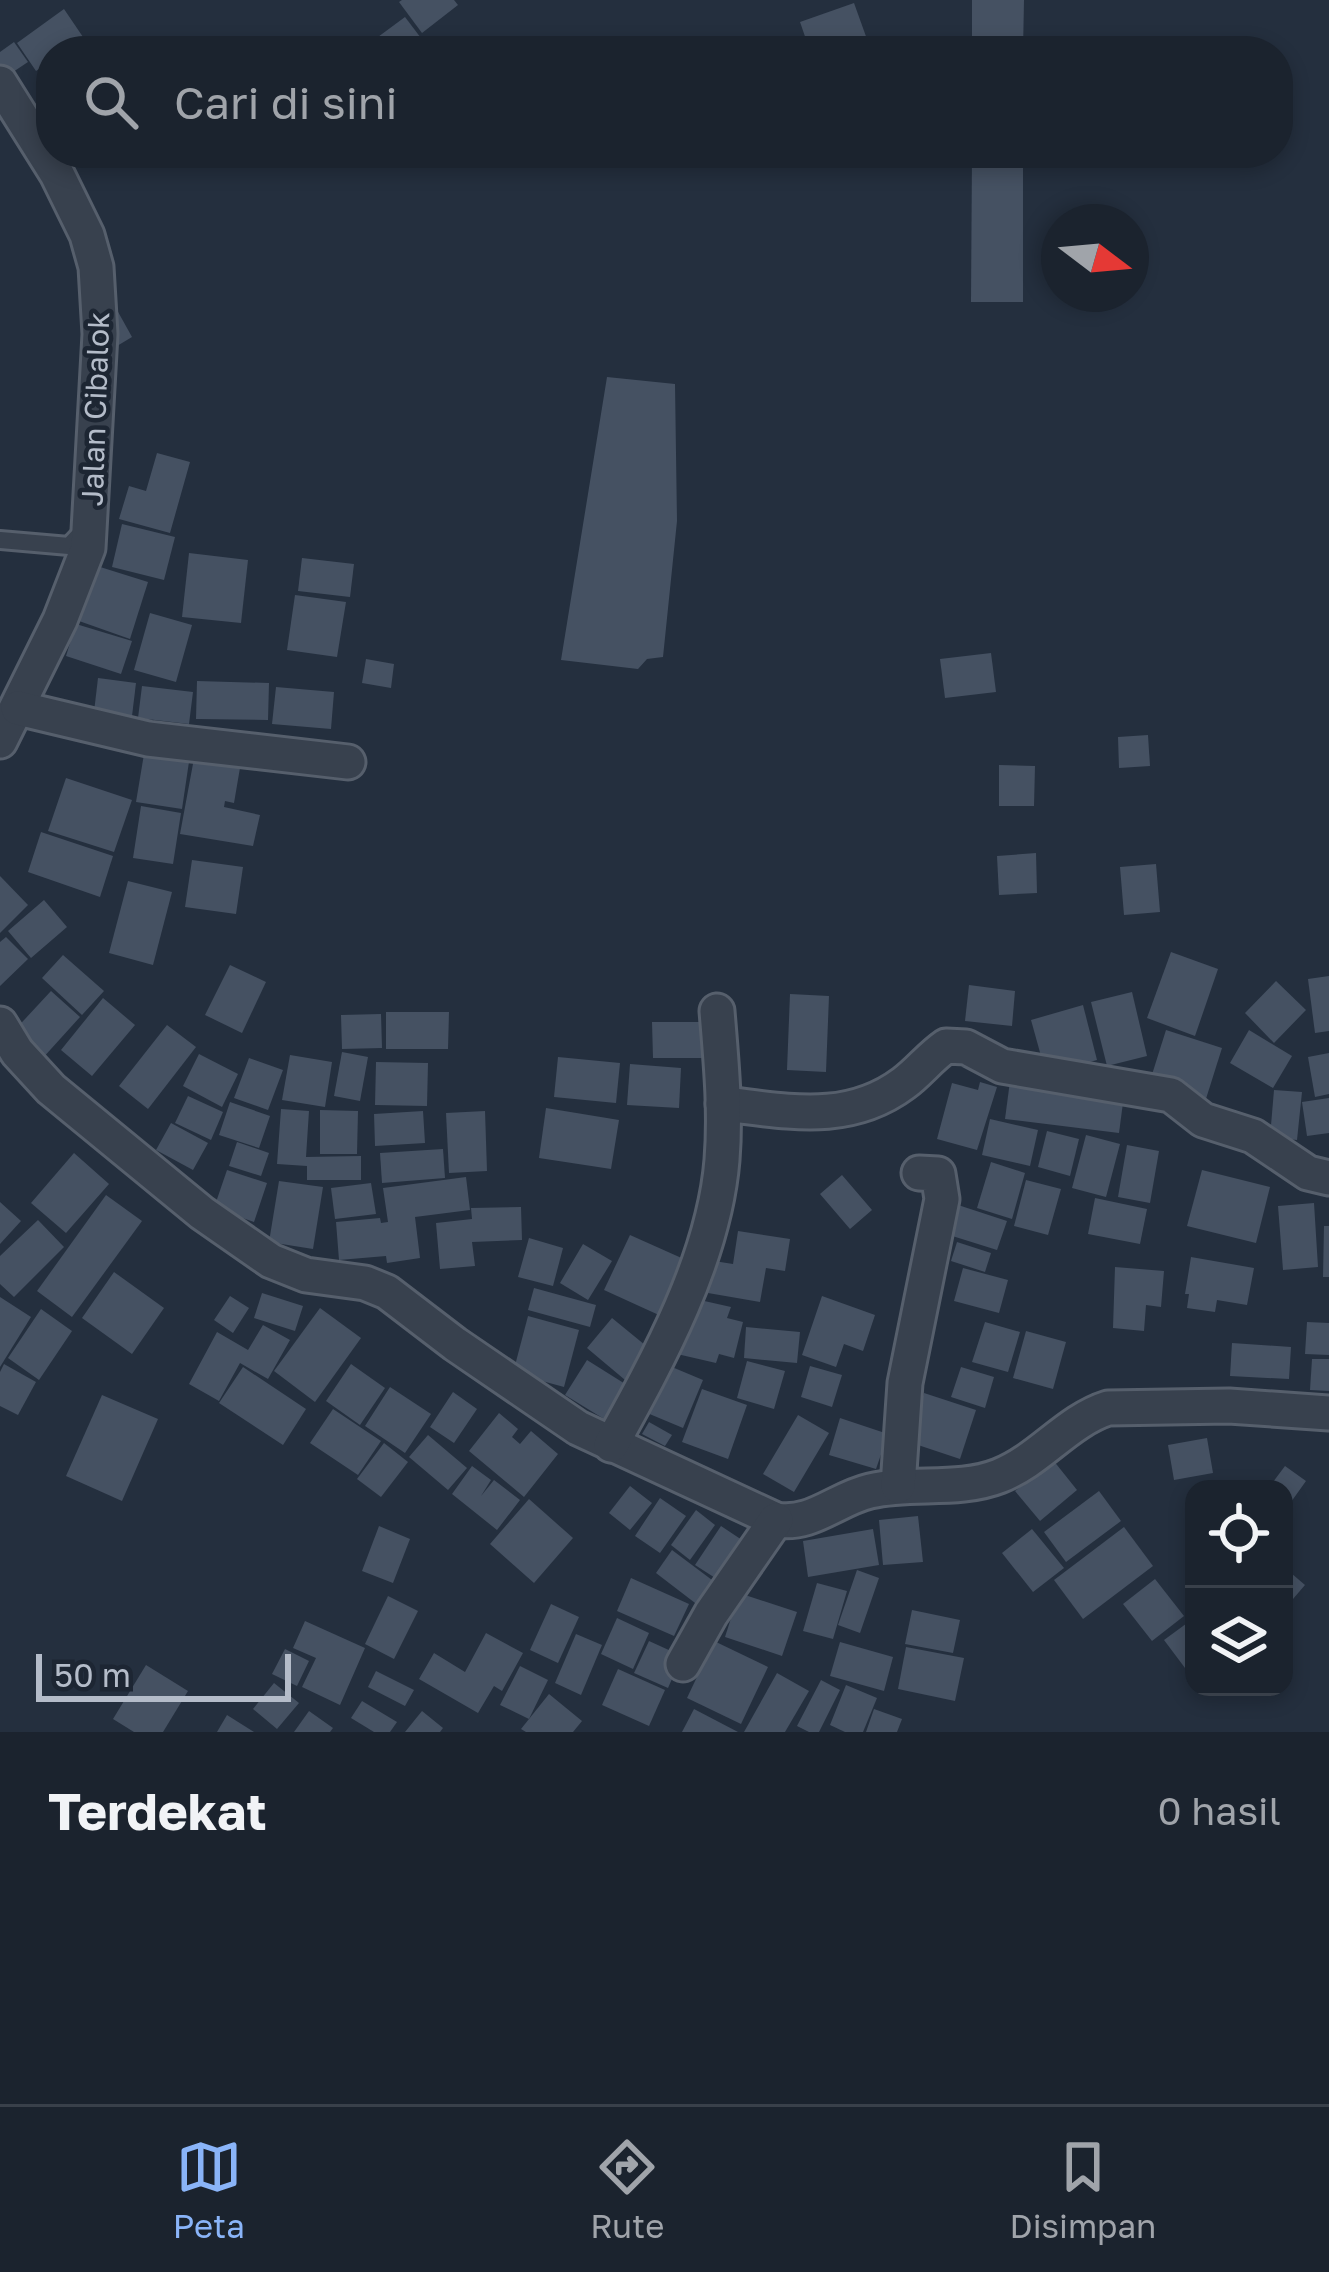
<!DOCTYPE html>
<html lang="id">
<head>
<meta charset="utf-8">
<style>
  body { margin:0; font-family:"Golos Text",sans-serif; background:#242b36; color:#f1f3f6 }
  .controls { position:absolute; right:36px; bottom:36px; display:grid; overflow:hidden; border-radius:24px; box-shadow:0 6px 18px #0003 }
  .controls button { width:108px; height:108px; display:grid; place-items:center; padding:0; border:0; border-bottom:3px solid #39404a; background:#1b232e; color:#f1f3f6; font:60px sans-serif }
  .compass { position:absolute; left:1041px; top:204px; width:108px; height:108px; border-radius:50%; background:#1b232e; box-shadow:0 6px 18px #0003; rotate:106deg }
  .scale { position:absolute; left:36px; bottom:30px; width:255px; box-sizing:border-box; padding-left:12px; border:6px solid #b4bcc9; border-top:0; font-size:33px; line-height:42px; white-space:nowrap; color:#b4bcc9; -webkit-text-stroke:9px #1d2633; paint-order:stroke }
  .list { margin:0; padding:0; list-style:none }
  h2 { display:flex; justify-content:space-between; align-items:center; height:156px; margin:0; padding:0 48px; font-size:51px }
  h2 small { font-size:39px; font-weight:400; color:#a0a4aa }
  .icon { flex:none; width:66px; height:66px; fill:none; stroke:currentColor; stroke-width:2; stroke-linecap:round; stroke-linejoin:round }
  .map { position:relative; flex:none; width:1329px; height:1732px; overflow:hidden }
  .search { position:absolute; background:#1b232e; box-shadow:0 6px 18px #0003; left:36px; right:36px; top:36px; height:132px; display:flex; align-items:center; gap:30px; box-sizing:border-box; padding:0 42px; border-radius:48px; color:#a0a4aa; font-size:45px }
  .sheet { height:372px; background:#1b232e }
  nav { display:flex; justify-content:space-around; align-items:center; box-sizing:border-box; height:168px; border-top:3px solid #39404a; background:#1b232e; font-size:33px; color:#a0a4aa }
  nav a { display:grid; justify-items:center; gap:6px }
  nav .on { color:#8ab4f8 }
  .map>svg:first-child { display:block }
  .building { fill:#455162 }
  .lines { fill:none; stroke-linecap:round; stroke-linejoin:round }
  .service-casing { stroke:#565f6c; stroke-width:22 }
  .minor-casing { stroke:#565f6c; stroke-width:39 }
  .service { stroke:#38414e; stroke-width:16 }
  .minor { stroke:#38414e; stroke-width:33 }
  .labels { text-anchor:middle; stroke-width:9; stroke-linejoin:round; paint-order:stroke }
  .street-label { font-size:30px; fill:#b4bcc9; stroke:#1d2633 }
</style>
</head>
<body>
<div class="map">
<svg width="1329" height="1732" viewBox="0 0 1329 1732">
  <rect width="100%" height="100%" fill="#242f3e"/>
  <!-- building -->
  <g class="building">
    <path d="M402,0H454L458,5L422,33L399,2Z"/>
    <path d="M972,0H1024L1023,51H972Z"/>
    <path d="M854,3L868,42L841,51H810L800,22Z"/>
    <path d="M64,9L83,37L62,51H51V61L36,71L17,43Z"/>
    <path d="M405,17L427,46L421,51H359Z"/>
    <path d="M14,42L28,62L4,78L0,72V52Z"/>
    <path d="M421,153H453L431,168Z"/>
    <path d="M972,153H1023V302H971Z"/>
    <path d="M117,310L132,337L117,346L101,319Z"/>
    <path d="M607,377L675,384L677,521L663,657L647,659L638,669L561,660Z"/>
    <path d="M157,453L190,462L170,533L119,519L129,486L146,491Z"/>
    <path d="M122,524L175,537L164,580L112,567Z"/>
    <path d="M189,553L248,560L241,623L182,617Z"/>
    <path d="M302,558L354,564L350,597L298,591Z"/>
    <path d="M97,566L148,582L130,639L79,621Z"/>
    <path d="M295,595L346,602L337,657L287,650Z"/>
    <path d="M150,613L192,625L176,682L134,670Z"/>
    <path d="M76,624L132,641L121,674L66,656Z"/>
    <path d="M991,653L996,692L945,698L940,659Z"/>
    <path d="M366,659L394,664L391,688L362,683Z"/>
    <path d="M98,678L136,683L132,716L94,712Z"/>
    <path d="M197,681L269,683L268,720L196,719Z"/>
    <path d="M142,686L193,692L189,724L138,718Z"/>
    <path d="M276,687L334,692L331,729L272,724Z"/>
    <path d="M1148,735L1150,766L1119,768L1118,737Z"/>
    <path d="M145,748L190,755L182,809L136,802Z"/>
    <path d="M195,753L241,762L234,803L225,801L224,807L260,815L253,846L180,834Z"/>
    <path d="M999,765L1035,766L1034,806H999Z"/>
    <path d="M66,778L132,800L114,852L48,831Z"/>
    <path d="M141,806L181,813L173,864L133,858Z"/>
    <path d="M41,832L113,856L100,897L28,872Z"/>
    <path d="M1036,853L1037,893L999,895L997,856Z"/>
    <path d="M192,860L243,867L236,914L185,907Z"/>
    <path d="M1156,864L1160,912L1124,915L1120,867Z"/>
    <path d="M0,876L28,905L0,933Z"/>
    <path d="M128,881L172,892L153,965L109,953Z"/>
    <path d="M44,900L67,927L31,958L8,931Z"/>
    <path d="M6,937L28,959L0,986V942Z"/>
    <path d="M1171,952L1218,969L1195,1036L1147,1018Z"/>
    <path d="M63,955L104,991L82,1015L42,978Z"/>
    <path d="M230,965L266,982L242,1033L205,1015Z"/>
    <path d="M1329,976V1031L1315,1033L1308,979Z"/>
    <path d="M1276,981L1306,1010L1274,1043L1245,1013Z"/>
    <path d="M969,985L1015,991L1012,1026L965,1021Z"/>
    <path d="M51,991L80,1017L41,1060L12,1033Z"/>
    <path d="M1132,992L1147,1056L1107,1066L1091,1002Z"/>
    <path d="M790,994L829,996L826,1072L787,1070Z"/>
    <path d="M103,998L135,1025L92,1076L61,1050Z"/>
    <path d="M1083,1005L1097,1060L1046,1074L1031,1020Z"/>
    <path d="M386,1012H449L448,1049H386Z"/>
    <path d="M381,1014L382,1048L342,1049L341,1015Z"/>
    <path d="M652,1022H705V1058H653Z"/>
    <path d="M167,1025L196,1047L148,1109L119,1086Z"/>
    <path d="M1166,1030L1222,1048L1205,1102L1149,1084Z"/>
    <path d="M1249,1030L1292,1056L1273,1088L1230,1063Z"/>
    <path d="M342,1052L368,1057L360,1101L334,1096Z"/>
    <path d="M1329,1053V1094L1315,1097L1308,1057Z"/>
    <path d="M199,1054L238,1074L222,1107L183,1086Z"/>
    <path d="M290,1055L332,1062L325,1107L282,1100Z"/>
    <path d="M558,1057L620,1063L616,1103L554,1097Z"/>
    <path d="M249,1058L283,1070L268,1110L234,1098Z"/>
    <path d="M376,1062L428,1063L427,1106L375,1105Z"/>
    <path d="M630,1064L681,1068L679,1108L627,1105Z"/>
    <path d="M1010,1081L1124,1095L1119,1133L1005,1119Z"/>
    <path d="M980,1082L997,1087L977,1150L937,1139L952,1083L978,1090Z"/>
    <path d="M1274,1090L1302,1092L1297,1140L1270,1137Z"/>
    <path d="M188,1096L223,1112L211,1140L175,1123Z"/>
    <path d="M1329,1098V1133L1307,1136L1302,1102Z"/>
    <path d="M230,1102L270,1116L259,1148L219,1135Z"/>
    <path d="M546,1108L619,1120L611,1169L539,1158Z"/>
    <path d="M281,1109L309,1111L306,1157L361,1156V1180H307V1166L277,1164Z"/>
    <path d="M320,1110L358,1111L357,1154H320Z"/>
    <path d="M423,1111L425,1143L375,1146L374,1114Z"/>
    <path d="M485,1111L487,1171L449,1173L446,1113Z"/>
    <path d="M990,1119L1038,1130L1030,1166L982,1155Z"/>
    <path d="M171,1123L208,1143L193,1170L156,1150Z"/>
    <path d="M1047,1131L1079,1139L1070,1176L1038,1167Z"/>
    <path d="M1086,1135L1120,1144L1106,1197L1072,1188Z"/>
    <path d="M237,1142L269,1153L261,1176L229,1166Z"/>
    <path d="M1127,1145L1159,1151L1150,1203L1118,1197Z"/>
    <path d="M443,1149L445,1178L382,1183L380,1153Z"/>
    <path d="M74,1153L109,1184L66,1233L31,1203Z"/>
    <path d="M991,1162L1025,1173L1012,1219L977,1208Z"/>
    <path d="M227,1170L267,1183L254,1222L214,1208Z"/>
    <path d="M1202,1170L1270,1187L1256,1243L1187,1226Z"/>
    <path d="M842,1175L872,1210L850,1229L820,1194Z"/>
    <path d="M466,1177L470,1210L415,1217L420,1258L387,1263L386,1256L339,1260L336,1222L380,1218L381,1223L388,1222L383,1188Z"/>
    <path d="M1026,1180L1061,1189L1048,1235L1014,1226Z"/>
    <path d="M279,1181L323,1187L313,1249L269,1242Z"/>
    <path d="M371,1183L376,1214L335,1219L331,1188Z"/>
    <path d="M106,1195L142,1221L72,1317L37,1291Z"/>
    <path d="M1095,1198L1147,1209L1140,1244L1088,1234Z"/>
    <path d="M0,1202L21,1221L0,1244Z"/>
    <path d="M1314,1203L1318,1267L1283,1270L1278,1206Z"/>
    <path d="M955,1204L1007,1221L997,1250L946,1234Z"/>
    <path d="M521,1207L522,1240L472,1242L475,1266L440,1269L436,1223L472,1219L471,1208Z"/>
    <path d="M38,1220L64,1247L14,1297L0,1284V1256Z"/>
    <path d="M1324,1226H1329V1277H1323Z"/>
    <path d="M738,1231L790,1239L785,1271L766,1268L760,1302L708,1293L714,1261L733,1264Z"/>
    <path d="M630,1235L686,1260L661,1316L604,1290Z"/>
    <path d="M529,1238L563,1248L553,1286L518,1277Z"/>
    <path d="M957,1242L991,1253L985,1272L951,1261Z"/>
    <path d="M583,1244L612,1261L588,1300L560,1283Z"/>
    <path d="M1191,1257L1254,1268L1247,1305L1217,1300L1215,1312L1187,1308L1189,1294H1185Z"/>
    <path d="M1115,1267L1164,1271L1161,1307L1146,1305L1144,1331L1113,1328Z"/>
    <path d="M963,1268L1008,1280L999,1313L954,1301Z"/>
    <path d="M114,1272L164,1308L132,1354L82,1318Z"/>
    <path d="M534,1288L596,1305L590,1327L528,1310Z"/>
    <path d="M262,1293L303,1306L295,1331L254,1318Z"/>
    <path d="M230,1296L249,1308L233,1333L214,1320Z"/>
    <path d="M822,1296L875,1315L863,1351L844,1344L836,1367L802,1355Z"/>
    <path d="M0,1297L31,1317L0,1367Z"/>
    <path d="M691,1298L731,1307L727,1318L743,1322L734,1358L719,1354L716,1363L677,1354Z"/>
    <path d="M320,1308L361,1338L315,1402L274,1371Z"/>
    <path d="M41,1309L72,1331L39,1380L8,1358Z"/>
    <path d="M528,1316L579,1330L564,1387L513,1373Z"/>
    <path d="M612,1318L656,1354L631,1385L587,1348Z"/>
    <path d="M985,1322L1020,1332L1008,1372L972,1362Z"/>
    <path d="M1307,1322L1329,1323V1355L1305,1354Z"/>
    <path d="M263,1325L290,1340L268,1379L240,1363L219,1401L189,1384L217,1332L248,1350Z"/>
    <path d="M746,1327L800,1332L797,1363L744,1358Z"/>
    <path d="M1026,1331L1066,1342L1053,1389L1013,1378Z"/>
    <path d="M1232,1343L1291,1347L1289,1379L1230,1376Z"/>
    <path d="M1312,1359H1329V1391L1310,1390Z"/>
    <path d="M587,1360L630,1387L609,1422L565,1395Z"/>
    <path d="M747,1361L785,1371L774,1409L737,1398Z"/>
    <path d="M660,1362L703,1380L683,1428L640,1410Z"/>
    <path d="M4,1364L36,1382L18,1415L0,1406V1372Z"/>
    <path d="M351,1364L385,1388L360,1425L326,1401Z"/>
    <path d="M810,1366L842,1375L832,1407L801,1397Z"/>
    <path d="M243,1367L306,1409L283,1445L219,1403Z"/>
    <path d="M961,1367L994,1377L985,1408L951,1397Z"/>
    <path d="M390,1387L431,1414L405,1453L365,1426Z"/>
    <path d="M702,1389L747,1405L728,1459L682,1442Z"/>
    <path d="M453,1392L477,1409L454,1443L430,1427Z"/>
    <path d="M924,1393L976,1410L960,1459L909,1442Z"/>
    <path d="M102,1395L158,1419L122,1501L66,1476Z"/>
    <path d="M333,1409L381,1441L358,1475L310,1443Z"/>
    <path d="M499,1413L518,1429L512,1437L520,1444L531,1431L558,1454L524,1497L469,1451Z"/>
    <path d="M798,1415L829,1433L794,1492L763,1474Z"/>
    <path d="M840,1418L888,1434L876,1469L829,1455Z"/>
    <path d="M649,1422L672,1435L665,1446L642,1434Z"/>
    <path d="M428,1435L467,1468L448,1490L409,1457Z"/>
    <path d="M1207,1438L1213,1473L1174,1480L1168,1445Z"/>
    <path d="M384,1443L408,1462L381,1497L357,1479Z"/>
    <path d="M1053,1460L1077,1490L1040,1521L1015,1491Z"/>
    <path d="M472,1466L491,1480L481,1496L494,1480L520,1500L497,1530L452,1494Z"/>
    <path d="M1285,1466L1306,1481L1291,1502L1284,1497V1489L1270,1486Z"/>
    <path d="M630,1486L652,1503L630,1530L609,1513Z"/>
    <path d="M1099,1491L1121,1521L1066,1562L1044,1532Z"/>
    <path d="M660,1498L686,1516L660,1553L635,1536Z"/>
    <path d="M529,1499L573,1538L534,1583L490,1544Z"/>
    <path d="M696,1510L715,1525L690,1560L671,1545Z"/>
    <path d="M918,1516L923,1562L883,1565L879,1520Z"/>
    <path d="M379,1526L410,1539L393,1583L362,1571Z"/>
    <path d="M721,1526L748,1544L723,1583L695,1565Z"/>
    <path d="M1124,1527L1153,1566L1083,1619L1054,1580Z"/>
    <path d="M873,1529L879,1565L808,1577L803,1541Z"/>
    <path d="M1032,1529L1064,1568L1033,1592L1002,1553Z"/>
    <path d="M672,1550L716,1583L699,1606L656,1573Z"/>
    <path d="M1284,1567L1305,1585L1293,1599L1284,1592Z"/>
    <path d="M857,1570L879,1578L860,1633L838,1625Z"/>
    <path d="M631,1578L689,1604L674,1636L617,1611Z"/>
    <path d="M1155,1579L1184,1616L1152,1641L1123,1604Z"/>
    <path d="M817,1583L847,1591L833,1639L803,1631Z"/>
    <path d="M739,1593L797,1612L782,1656L725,1637Z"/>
    <path d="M388,1596L418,1611L394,1659L365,1644Z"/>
    <path d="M551,1604L579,1617L558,1663L530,1650Z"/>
    <path d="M912,1610L960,1620L953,1653L905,1644Z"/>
    <path d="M617,1618L649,1633L633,1669L601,1654Z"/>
    <path d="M1194,1618V1680L1164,1640Z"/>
    <path d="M305,1621L365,1648L340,1705L302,1687L316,1658L293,1648Z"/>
    <path d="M486,1633L523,1653L502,1691L494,1686L478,1713L419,1679L434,1653L465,1672Z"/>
    <path d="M576,1634L602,1645L581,1695L555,1683Z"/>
    <path d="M649,1641L682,1656L668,1688L634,1673Z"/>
    <path d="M714,1641L768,1667L741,1724L687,1698Z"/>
    <path d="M840,1642L893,1657L884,1691L830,1676Z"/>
    <path d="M906,1647L964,1658L955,1701L898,1689Z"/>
    <path d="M285,1649L309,1661L297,1686L272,1674Z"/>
    <path d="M146,1665L188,1691L163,1732H134L113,1719Z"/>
    <path d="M520,1666L548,1680L529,1719L500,1705Z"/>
    <path d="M618,1669L665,1690L649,1726L602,1705Z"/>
    <path d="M376,1671L414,1690L405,1706L368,1687Z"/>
    <path d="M777,1673L809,1691L785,1732H744Z"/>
    <path d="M821,1680L840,1690L819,1732H809L797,1726Z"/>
    <path d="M274,1683L299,1703L277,1729L253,1709Z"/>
    <path d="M846,1685L877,1698L863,1732H845L830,1725Z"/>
    <path d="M549,1694L582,1721L573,1732H526L521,1729Z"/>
    <path d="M362,1701L397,1722L390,1732H374L351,1718Z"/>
    <path d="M694,1709L738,1732H682Z"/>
    <path d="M874,1709L902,1719L897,1732H866Z"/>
    <path d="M309,1711L333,1728L330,1732H294Z"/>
    <path d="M422,1711L443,1728L440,1732H405Z"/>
    <path d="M227,1715L254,1732H217Z"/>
  </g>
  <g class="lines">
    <!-- service casing -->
    <g class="service-casing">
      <path id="service" d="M0,540L69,546L87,527"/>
    </g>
    <!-- minor casing -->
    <g class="minor-casing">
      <g id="minor">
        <path d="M0,83L57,174L87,235L96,267L100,334L88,548L60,620L0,741"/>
        <path d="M18,708L148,739L348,762"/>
        <path d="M0,1024L17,1052L51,1089L202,1213L271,1261L306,1275L365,1283L387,1292L455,1344L578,1428L776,1520C812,1526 836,1499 870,1491C912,1481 958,1492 999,1476C1040,1460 1067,1421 1108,1408L1229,1406L1329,1413"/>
        <path d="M723,1104C788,1111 848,1125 904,1083C919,1072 930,1057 946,1046L966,1047L1002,1066L1171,1095L1203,1120L1253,1136L1308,1173L1329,1178"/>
        <path d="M611,1445C658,1360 714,1259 722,1160C726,1110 721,1060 717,1011"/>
        <path d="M898,1486L905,1383L942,1199L938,1174L919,1173"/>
        <path d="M683,1664L711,1614L776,1520"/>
      </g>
    </g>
    <!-- service -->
    <use href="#service" class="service"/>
    <!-- minor -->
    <use href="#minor" class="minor"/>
  </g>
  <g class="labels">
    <!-- street labels -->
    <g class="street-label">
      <text transform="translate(96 409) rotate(-88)" y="10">Jalan Cibalok</text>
    </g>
  </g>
</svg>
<div class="controls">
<button><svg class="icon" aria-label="locate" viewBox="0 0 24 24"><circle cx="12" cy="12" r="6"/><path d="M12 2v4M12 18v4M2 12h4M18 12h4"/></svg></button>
<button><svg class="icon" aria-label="layers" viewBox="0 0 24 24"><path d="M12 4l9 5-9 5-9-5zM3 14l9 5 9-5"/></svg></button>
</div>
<svg class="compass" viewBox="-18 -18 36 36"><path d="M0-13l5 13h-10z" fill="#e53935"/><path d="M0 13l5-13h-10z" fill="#a0a4aa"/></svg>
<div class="scale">50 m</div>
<div class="search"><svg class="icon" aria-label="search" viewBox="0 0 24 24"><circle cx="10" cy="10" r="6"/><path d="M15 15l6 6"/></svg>Cari di sini</div>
</div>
<section class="sheet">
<h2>Terdekat<small>0 hasil</small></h2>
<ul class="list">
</ul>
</section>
<nav>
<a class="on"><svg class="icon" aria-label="map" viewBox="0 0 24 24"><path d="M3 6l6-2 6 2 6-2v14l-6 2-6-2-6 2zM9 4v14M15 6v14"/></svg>Peta</a>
<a><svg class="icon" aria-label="directions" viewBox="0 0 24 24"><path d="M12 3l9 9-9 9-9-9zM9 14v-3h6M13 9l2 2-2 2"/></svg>Rute</a>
<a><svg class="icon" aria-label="saved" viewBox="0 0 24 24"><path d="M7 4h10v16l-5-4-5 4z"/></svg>Disimpan</a>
</nav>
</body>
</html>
